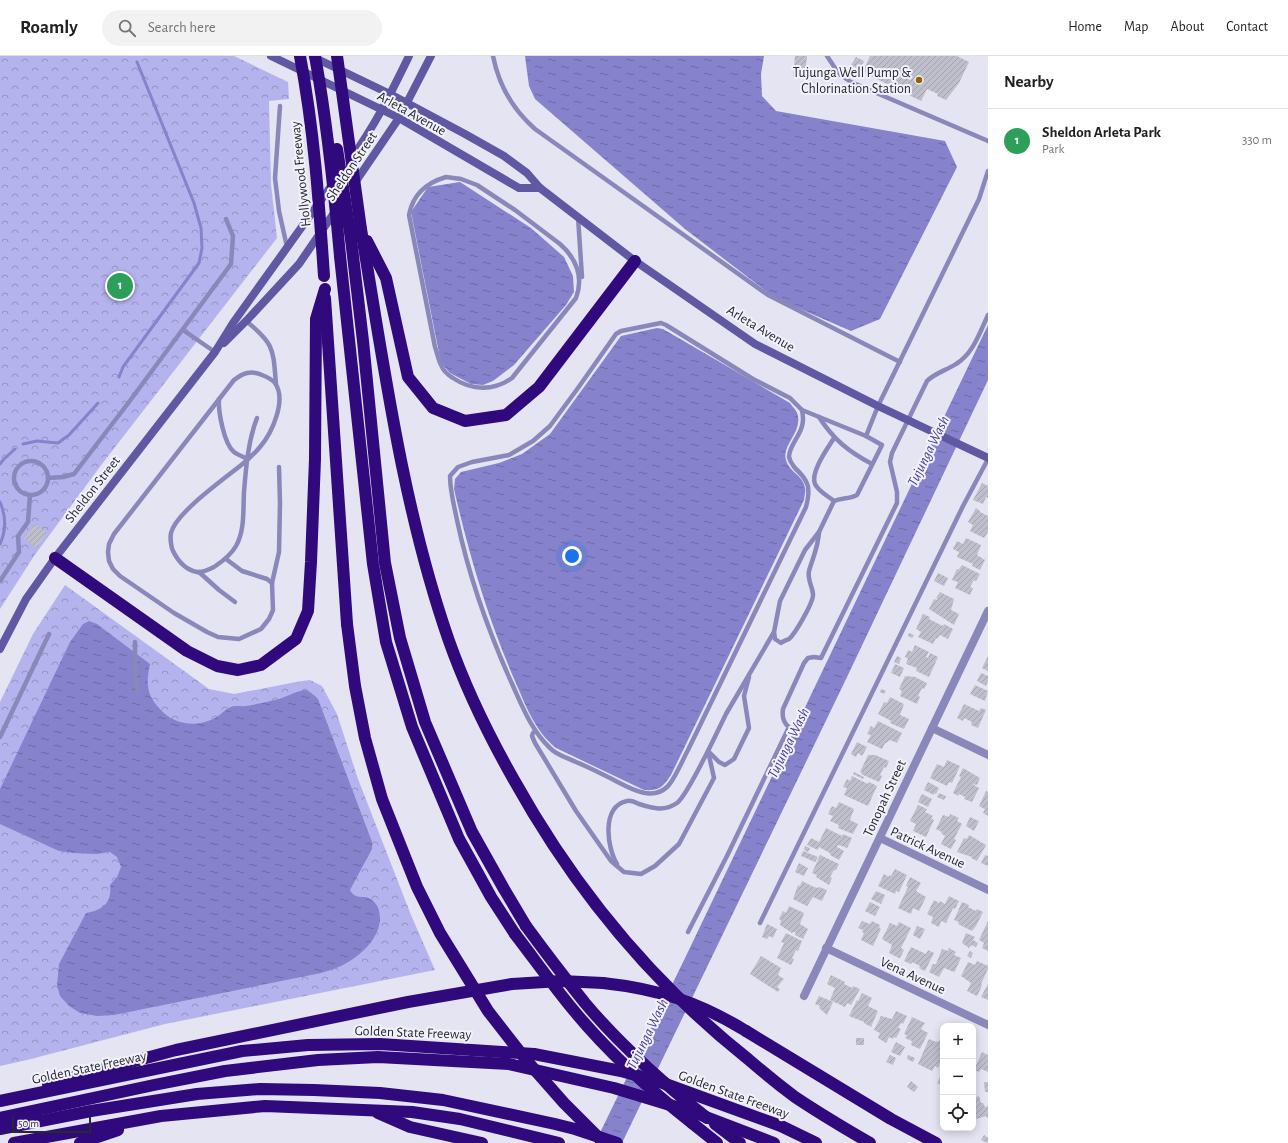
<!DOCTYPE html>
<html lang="en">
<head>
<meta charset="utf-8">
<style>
  body { margin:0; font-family:"Alegreya Sans",sans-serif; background:#f2f2f2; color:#202124 }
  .controls { position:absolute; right:12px; bottom:12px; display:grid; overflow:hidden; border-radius:8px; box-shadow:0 2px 10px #0003 }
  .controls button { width:36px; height:36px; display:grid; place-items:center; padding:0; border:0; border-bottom:1px solid #e0e0e0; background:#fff; color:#202124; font:20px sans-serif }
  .scale { position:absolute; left:12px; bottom:10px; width:79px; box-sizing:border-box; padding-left:4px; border:2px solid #28282d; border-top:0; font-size:11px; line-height:14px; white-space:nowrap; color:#28282d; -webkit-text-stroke:3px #f2f2fd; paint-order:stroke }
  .you { position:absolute; left:572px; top:500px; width:14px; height:14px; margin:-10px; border:3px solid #fff; border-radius:50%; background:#1a73e8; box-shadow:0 0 0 6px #1a73e833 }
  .badge { display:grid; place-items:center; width:26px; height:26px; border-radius:50%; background:#ea580c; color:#fff; font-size:13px; font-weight:700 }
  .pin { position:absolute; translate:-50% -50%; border:2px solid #fff; box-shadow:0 1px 4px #0006 }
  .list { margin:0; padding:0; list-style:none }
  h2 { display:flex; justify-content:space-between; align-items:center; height:52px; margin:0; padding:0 16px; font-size:17px }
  h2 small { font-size:13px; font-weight:400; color:#757577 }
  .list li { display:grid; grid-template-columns:26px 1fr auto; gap:12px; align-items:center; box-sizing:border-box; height:64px; padding:0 16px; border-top:1px solid #e0e0e0 }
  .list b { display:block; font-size:15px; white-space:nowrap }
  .list p { margin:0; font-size:13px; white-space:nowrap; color:#757577 }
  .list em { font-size:13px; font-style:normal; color:#757577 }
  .icon { flex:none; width:22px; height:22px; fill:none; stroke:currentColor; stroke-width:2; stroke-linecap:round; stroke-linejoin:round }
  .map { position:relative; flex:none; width:988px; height:1087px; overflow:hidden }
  header { display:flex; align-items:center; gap:24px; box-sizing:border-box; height:56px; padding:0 20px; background:#fff; border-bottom:1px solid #e0e0e0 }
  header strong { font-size:19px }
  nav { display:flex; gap:22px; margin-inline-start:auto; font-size:14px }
  .search { width:280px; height:36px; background:#f2f2f2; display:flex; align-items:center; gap:10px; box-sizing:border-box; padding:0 14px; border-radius:22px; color:#757577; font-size:15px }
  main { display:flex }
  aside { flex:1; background:#fff }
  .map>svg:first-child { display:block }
  .park { fill:url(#park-crowns) }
  .water { fill:url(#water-ripples) }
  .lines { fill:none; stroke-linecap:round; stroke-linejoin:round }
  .stream { stroke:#8782cc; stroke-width:3 }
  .building { fill:url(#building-hatch) }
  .lane { stroke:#8a87ba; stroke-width:4.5 }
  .street { stroke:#8a87ba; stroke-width:8 }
  .secondary { stroke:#6058a2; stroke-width:8 }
  .highway { stroke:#30097d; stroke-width:12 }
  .highway-bridge { stroke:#30097d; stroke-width:12 }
  .poi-dot { fill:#8f620b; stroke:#f2f2fd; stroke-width:1.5 }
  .labels { text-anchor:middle; stroke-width:4; stroke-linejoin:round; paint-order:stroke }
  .poi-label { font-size:14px; fill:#28282d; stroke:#f2f2fd; text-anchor:end }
  .street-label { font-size:14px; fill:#28282d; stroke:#f2f2fd }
  .water-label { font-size:15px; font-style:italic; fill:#4a3c93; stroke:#f2f2fd }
</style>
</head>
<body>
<header>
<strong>Roamly</strong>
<div class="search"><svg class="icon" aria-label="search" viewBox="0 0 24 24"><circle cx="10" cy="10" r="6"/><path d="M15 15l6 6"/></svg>Search here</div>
<nav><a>Home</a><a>Map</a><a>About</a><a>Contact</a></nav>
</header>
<main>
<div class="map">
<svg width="988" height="1087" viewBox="0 0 988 1087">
  <defs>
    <pattern id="park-crowns" width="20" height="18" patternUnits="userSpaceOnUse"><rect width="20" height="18" fill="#b5b3ed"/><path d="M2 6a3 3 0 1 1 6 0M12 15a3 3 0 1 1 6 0" fill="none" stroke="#9392c0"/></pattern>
    <pattern id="water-ripples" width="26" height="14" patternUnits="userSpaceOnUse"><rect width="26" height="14" fill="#8782cc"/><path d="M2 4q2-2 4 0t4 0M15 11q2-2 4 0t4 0" fill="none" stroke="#6e6aa6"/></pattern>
    <pattern id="building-hatch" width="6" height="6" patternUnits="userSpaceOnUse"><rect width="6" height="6" fill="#bfbfcc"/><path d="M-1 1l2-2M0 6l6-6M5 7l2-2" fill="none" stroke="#a4a4b0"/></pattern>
  </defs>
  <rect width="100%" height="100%" fill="#e4e4f2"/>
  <!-- park -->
  <g class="park">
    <path d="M0,0H234L288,26L289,43L269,45L271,128L277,182L102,408L34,500L0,553Z"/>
    <path d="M65,529L209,633L234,638L296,626L310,624L322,630L337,658L358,723L411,859L435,914L165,968L27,1004L0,1010V646L33,578Z"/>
  </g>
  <!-- water -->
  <g class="water">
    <path d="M525,0H764L761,18L762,40L776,55L945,85L957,111L880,263L851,275L775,242L685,173L535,43L529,30Z"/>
    <path d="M460,126L531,172L564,201L573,220L574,236L566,249L514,309L493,325L483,329L471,328L450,317L441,307L411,156L428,131Z"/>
    <path d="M988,269V324L848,619L622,1087H595L686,900Z"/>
    <path d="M657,272L663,273L790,347C792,350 796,354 797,357C804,375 781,389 786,404C789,416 803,419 805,432C806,436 804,441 804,444L671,719C663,731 659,735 644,734L556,692C535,675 526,650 515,625C488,563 469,499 454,433L455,423L461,416L499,407L522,398L550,378L621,280Z"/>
    <path d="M89,565L97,568L150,608C146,626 146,639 160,653C173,668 195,672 213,663C220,660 224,654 231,651C235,649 241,651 246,650C257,648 268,646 279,643C286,641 299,634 305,634C310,635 314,639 318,643L372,786V793L350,834C357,847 365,835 375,847C379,851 380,858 380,864C378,885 359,901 341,910C335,913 327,915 321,917L114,959L97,960L80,957L69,950L60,940L57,929L59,908L86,857C103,854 112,847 110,829L117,821L121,811L117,801L110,796L97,798L73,797L59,795L0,768V733L70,586L83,568Z"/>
  </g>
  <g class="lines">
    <!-- stream -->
    <g class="stream">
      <path d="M119,321L123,311L199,207L202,192L201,172L194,147L137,6"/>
      <path d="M23,388L37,385L58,387L69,379L98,347"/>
      <path d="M0,408L4,403L15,393"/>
      <path d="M0,446C6,460 7,473 0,488"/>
    </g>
  </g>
  <!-- building -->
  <g class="building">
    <path d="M795,0H807L805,19L797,18V22L793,21Z"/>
    <path d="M870,0H957L969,6L959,27L946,44L937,40L938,38L927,33L921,45L871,20V19L863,15Z"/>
    <path d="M856,1L864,5L860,14L851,9Z"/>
    <path d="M982,427L988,430V442L986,441L983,448L973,444Z"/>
    <path d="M976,452L980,455V456L988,460V476L984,482L970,475L973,469L968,466Z"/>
    <path d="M35,468L47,477L37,492L24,483Z"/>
    <path d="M966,482L981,489L977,499L985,504L980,514L972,510L973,508L957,501L959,496L953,493L957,485L963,488Z"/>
    <path d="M962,509L980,518L976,525L974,524L970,531L973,532L970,539L955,532L958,526L952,524L957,513L960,514L959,513Z"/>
    <path d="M938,517L948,522L944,530L934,525Z"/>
    <path d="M940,536L954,543L951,554L959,558L954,569L929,553L934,543L937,544V542H936Z"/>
    <path d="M923,558L930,561L929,563L943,570L944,568L953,573L948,583L940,579L937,583L936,582L933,588L918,581L921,576L916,573Z"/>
    <path d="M909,577L914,579L912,582L908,580Z"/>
    <path d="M915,589L929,596L926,601L928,602L930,597L938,601L929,621L916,615L917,612L906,608L908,603L905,601L908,594L912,596Z"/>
    <path d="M897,600L901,602L899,608L894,606Z"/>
    <path d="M988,600V615L982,612Z"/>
    <path d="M895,608L904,612L900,621L891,617Z"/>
    <path d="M981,617L988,620V625L986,630L977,625Z"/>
    <path d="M905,620L915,621L927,627L924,633L922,632L918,640L920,641L917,648L900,640L902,635L899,633Z"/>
    <path d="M975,629L988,635L985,645L970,638Z"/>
    <path d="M881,633L886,635L884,638L880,636Z"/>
    <path d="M890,641L904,648L900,659L909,663L904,673L890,667L891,665L878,658L884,646L887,647Z"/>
    <path d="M964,648L979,655L981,652L986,654L978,672L971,669L972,666L964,662L963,665L957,662Z"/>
    <path d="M878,665L902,677L897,687L890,684L886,687H885L882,693L867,686L871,679L867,678L871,670L874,672Z"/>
    <path d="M857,686L867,691L862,700L858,697L856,701L851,698Z"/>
    <path d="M868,699H875L889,705L886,712L884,711L880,719L882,720L879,726L861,718L862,716H860Z"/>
    <path d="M947,704L960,710L952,727L949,726L947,730L930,722L937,708L944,711Z"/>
    <path d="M963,712L980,722L977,729L974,728L973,729H974L979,732L972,746L964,743L965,741L959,738L958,740L953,737L961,721L959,720Z"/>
    <path d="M854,716L864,721L863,723L853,718Z"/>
    <path d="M852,720L868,728L869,726L877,730L868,750L844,739L847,732L843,731L847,723L850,725Z"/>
    <path d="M928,726L939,732L936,738L934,737V739L924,734Z"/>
    <path d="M986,735L988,736V760L983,757L985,753L979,750Z"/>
    <path d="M939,737L946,740L944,744L937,741Z"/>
    <path d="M922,738L932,743L928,751L918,746Z"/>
    <path d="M839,746L854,753L850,764L858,768L853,778L838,772L839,769L830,765L833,760L828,758L832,750L836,752Z"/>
    <path d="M918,749L927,753L925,756L933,760L931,762L934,764L926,781L913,775L916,768L910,765Z"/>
    <path d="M950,758L959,762L957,765L962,768L954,783L956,784L951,793L941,788L945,780L941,777L942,776L936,773L943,759L949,761Z"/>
    <path d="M970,761L979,765L974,775L966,770Z"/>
    <path d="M826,772L842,780L843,778L852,782L847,792L839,789L837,790V791L844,795L839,804L830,799V797L819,791L818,794L807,789L811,782L819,786Z"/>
    <path d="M969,779L986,789L977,805L971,802L972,801L957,796L964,782L967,783Z"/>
    <path d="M805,790L810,792L808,796L804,794Z"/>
    <path d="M803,795L818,801L815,806L801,800Z"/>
    <path d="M820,799L839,808L836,814H834L830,821L832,822L829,829L816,821L817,819L812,817Z"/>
    <path d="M985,799L988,800V810L981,807Z"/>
    <path d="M799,807L808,812L804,820L795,816Z"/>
    <path d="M895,813L907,819L899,836L896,835L895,838L878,830L884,818L889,821V819L891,820Z"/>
    <path d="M910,821L921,827L916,835L926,841L919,855L913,852L911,858L898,852L908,831L906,830Z"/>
    <path d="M802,825L814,831L818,832L819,831L827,834L822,845L813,841L807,850L793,843L798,829L800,830Z"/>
    <path d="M876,835L885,839L881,848L871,843Z"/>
    <path d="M949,840L959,845L955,853L953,852L946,867L941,865L939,871L931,867L933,861L927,858L934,844L939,847L940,845L945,848Z"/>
    <path d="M870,846L880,851L875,860L865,855Z"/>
    <path d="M962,846L969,849L968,851L976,855L977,853L983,856L976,870L972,875L958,868L959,866L954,864Z"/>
    <path d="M789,850L804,857L800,868L808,873L803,883L795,879L796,877L793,876L792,877L780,869L781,864L779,863L783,855L786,857Z"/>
    <path d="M862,865L870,868L872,865L880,869L879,872L881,873L873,890L861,884L864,877L862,876L863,874L858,872Z"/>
    <path d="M988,865V895L982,892L984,887L979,884Z"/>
    <path d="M899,866L911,872L901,892L904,894L900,902H899L889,897L892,889L882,883L890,867L897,870Z"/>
    <path d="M767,868L777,873L773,882L769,880L767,883L762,881Z"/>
    <path d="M917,870L925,873L920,883L913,879Z"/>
    <path d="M786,877L802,885L798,895L796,894L792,902L794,903L791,909L777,902L784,887L781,886Z"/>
    <path d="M966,877L975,881L973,884L978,887L976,891L971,889L969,892L962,887Z"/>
    <path d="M911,891L926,898L928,894L934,897L925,915L919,912L920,910L912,906L911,908L904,905Z"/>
    <path d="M949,892L956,896L954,899L961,902L955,915L954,916L944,912L939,921L929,916L933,908H936L942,893L948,895Z"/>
    <path d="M970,895L973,897L971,902L967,900Z"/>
    <path d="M761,900L781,912L778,919L784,923L777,931L780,933L778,936L750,918Z"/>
    <path d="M977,905L988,910V913L981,928H982L981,932L977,940L967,935L971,927L961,920L968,906L975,909Z"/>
    <path d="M831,919L845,926L844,928L852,932L853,930L860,933L851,949L847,947L845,951L830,944L835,932L827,928Z"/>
    <path d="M988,928V944L981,941Z"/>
    <path d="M862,937L872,942L868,950L878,955L871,971L864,967V966L849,960L857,944L858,945Z"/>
    <path d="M819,940L833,946L827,959L819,952L820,950L815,948Z"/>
    <path d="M896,955L907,960L903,968L901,967L898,972L901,973L896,982L894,981L893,983L889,981L886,987L878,982L880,977L874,974L881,960L892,963Z"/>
    <path d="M912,961L925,967L921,973L928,977L920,993L911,989L912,985L905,982L907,979L904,978Z"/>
    <path d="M943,981V1002L938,1012L935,1010L932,1015L918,1008L929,983L936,986L937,985L939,986V984L941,985Z"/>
    <rect x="856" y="982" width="8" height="7"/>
    <path d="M896,986L905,991L900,1000L891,996Z"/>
    <path d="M982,996L988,999V1016L981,1013L979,1016L974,1014Z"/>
    <path d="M890,999L896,1002L893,1009L886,1006Z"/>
    <path d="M908,999L915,1002L913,1006L907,1003Z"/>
    <path d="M943,1016V1030L937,1027Z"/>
    <path d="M911,1025L918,1031L914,1036L907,1031Z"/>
    <path d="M984,1026H988V1036H985Z"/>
    <path d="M979,1040L981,1047H983L985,1051L988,1050V1062H987L986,1060L973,1064V1042Z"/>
    <path d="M984,1079L988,1082V1087L981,1084Z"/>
  </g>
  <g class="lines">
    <!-- lane -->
    <g class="lane">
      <path d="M493,0C499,30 512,53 535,73L768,239L900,306"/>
      <path d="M827,0L839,18L851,26L988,85"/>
      <path d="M280,50L275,122L279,155L287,191"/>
      <path d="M446,121L461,123L477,129L515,154L560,188C576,202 584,221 576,242L512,322C494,335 472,335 453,322C448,319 443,314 441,309C438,303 437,296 435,291L409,159C413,138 426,127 446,121Z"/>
      <path d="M578,161L582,221"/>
      <path d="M246,265C275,288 273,294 276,328"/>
      <path d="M661,267L666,269L753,323L790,342L802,354C803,359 804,364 802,370C800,380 789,390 789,401C790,406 792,408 795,412C809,425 811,432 806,451L688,694C683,703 674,725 667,731C651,746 628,731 612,723C600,717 588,711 576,706C568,702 556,699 550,692C532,675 523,652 513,630C489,577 469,521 457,464C454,449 450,435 450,420L458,411L472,406L509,399L533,385L550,370L578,332L616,278L621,275Z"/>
      <path d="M183,274L215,296"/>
      <path d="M219,343C218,355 224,388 234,396C238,399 244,401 248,403"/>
      <path d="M819,361C833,383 849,396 872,408"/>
      <path d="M257,362C248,385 246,411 244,436C243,454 245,474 236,490C231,499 223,505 214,511C210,513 202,517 197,516C186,514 178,505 173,495C171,491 170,482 171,477C176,456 227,421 245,406C250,401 256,396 260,391C272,377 287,344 275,327C272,323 267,321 262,319C251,314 243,317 234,324L114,478L109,488L108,496L109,505L113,513L120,520L174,557L207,576L218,581L239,583L261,573L269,563L273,554L272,527L279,496L280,447L279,411"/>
      <path d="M866,380L878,350L979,143L988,115"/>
      <path d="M834,382C828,392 810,416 815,428C819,436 828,440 834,445"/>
      <circle cx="31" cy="422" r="17"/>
      <path d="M48,422L63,421L74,418L129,346L231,208L233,180L226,163"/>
      <path d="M226,503L242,515L267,523L272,527"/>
      <path d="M199,516L219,534L235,546"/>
      <path d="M0,525L19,496L18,480L28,466L30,439"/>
      <path d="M774,576L775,583L781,587C783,585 787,584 789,583C795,578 813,547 813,539C813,531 807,524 809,515C813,501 818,492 819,476"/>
      <path d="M135,586V622L138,636"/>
      <path d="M535,675L533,677L532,680L535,687L576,755L611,805L624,816L641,818L655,810L679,788L714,722L708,695L726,658L774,576L780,545L805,494L819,476L834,445C842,442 849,443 857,439L882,389L866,380L802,354"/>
      <path d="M0,681L49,578"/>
      <path d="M617,808C607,792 601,750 627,745C631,744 635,746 639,748C652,752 664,756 677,747C686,740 702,706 708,695L719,706L725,709L734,703L749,672L744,640L749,621"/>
      <path d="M760,867L963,450L988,403"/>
      <path d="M688,876L727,800L789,671C783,667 782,660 783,653L804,607L808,602L814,601L821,602L897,447V436L890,406L892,397L927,325C935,317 947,314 956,308C973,298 980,276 988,259"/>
    </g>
    <!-- street -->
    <g class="street">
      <path d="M932,672L988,699"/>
      <path d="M880,782L988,834"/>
      <path d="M826,892L988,969"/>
      <path d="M804,940L988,555"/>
    </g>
    <!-- secondary -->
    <g class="secondary">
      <path d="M271,0L399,62L519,132H540"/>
      <path d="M313,1L390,38L465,78L504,100L527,117L540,132L635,205L755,288L878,350L988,402"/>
      <path d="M350,104C375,70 391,37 409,0"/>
      <path d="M354,128L399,62L431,0"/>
      <path d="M224,287L248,263L299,208L336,154"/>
      <path d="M0,593L26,543L55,502L215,296L233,267L334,126"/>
    </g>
    <!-- highway -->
    <g class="highway">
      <path d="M361,173C384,311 403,453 449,585C466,633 489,680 514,724C574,832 651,926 748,1003C763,1016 779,1029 795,1041C819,1057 844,1072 870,1087"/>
      <path d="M351,183L363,285L385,507L400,582L425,666L472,776L504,833L526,870"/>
      <path d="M367,185L386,222L408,321L433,352L465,365L506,359L539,331L635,205"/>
      <path d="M340,200L373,508L386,586L412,671L459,783L491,841L515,878"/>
      <path d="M325,242L347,568"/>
      <path d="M55,502L187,595L217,610L238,614L261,609L296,583L308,555L311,506L315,403L316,263L325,233"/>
      <path d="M746,975L891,1063L936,1087"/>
      <path d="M48,1028L176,994L408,946L512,928L561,925L603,927"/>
      <path d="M0,1045L242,995L308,989L380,988L534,998L621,1015L660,1026L781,1070L816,1087"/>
      <path d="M378,1057L410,1071L482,1087"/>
      <path d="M0,1062L154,1029L225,1015L318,1004L378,1001L509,1008L614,1032L693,1056L774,1087"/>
      <path d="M692,1067L717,1087"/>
      <path d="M715,1068L740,1087"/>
      <path d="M0,1073L91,1055L197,1038L260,1033L314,1034L380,1037L443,1044L555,1068L575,1073L617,1087"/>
      <path d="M14,1087L161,1060L265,1050L412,1056L460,1063L559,1087"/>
      <path d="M80,1087L118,1074"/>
    </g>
    <!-- highway-bridge -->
    <g class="highway-bridge">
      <path d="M300,0C314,73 319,146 324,220"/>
      <path d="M315,0C327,66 334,133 340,200"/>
      <path d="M337,0L361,173"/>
      <path d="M337,93L351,183"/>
      <path d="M347,568L355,630L365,682L382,743L417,831L440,877L488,955L527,1005L564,1047L604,1087"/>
      <path d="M526,870C545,896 565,922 585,947C621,990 663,1027 707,1062"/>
      <path d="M515,878C535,904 554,931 575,956C609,997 650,1034 692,1067"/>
      <path d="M603,927C658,933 699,946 746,975"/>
    </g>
  </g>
  <!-- markers -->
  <circle class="poi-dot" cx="919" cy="24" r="4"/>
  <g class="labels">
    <!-- poi labels -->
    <g class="poi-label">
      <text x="911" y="21">Tujunga Well Pump &amp;<tspan x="911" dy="16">Chlorination Station</tspan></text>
    </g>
    <!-- street labels -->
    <g class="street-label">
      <text transform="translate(412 57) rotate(29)" y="5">Arleta Avenue</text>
      <text transform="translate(351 110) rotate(-56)" y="5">Sheldon Street</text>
      <text transform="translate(300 118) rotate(-96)" y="5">Hollywood Freeway</text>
      <text transform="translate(761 272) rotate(31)" y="5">Arleta Avenue</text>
      <text transform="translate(92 433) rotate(-52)" y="5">Sheldon Street</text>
      <text transform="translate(884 742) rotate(-65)" y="5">Tonopah Street</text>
      <text transform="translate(928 791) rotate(25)" y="5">Patrick Avenue</text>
      <text transform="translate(913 919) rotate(25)" y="5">Vena Avenue</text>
      <text transform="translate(413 976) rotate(2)" y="5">Golden State Freeway</text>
      <text transform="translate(89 1011) rotate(-12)" y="5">Golden State Freeway</text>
      <text transform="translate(734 1038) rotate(20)" y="5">Golden State Freeway</text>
    </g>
    <!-- water labels -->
    <g class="water-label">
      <text transform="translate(928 395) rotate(-64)" y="5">Tujunga Wash</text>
      <text transform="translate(788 687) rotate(-64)" y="5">Tujunga Wash</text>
      <text transform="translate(647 978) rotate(-64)" y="5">Tujunga Wash</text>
    </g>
  </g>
</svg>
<div class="controls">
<button>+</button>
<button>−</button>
<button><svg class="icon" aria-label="locate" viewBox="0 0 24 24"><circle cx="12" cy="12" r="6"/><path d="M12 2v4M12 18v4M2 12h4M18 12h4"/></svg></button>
</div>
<div class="scale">50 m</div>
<div class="you"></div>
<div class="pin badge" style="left:120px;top:230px;background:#2e9e5b">1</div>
</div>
<aside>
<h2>Nearby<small></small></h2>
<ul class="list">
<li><span class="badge" style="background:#2e9e5b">1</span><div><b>Sheldon Arleta Park</b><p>Park</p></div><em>330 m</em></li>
</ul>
</aside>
</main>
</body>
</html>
